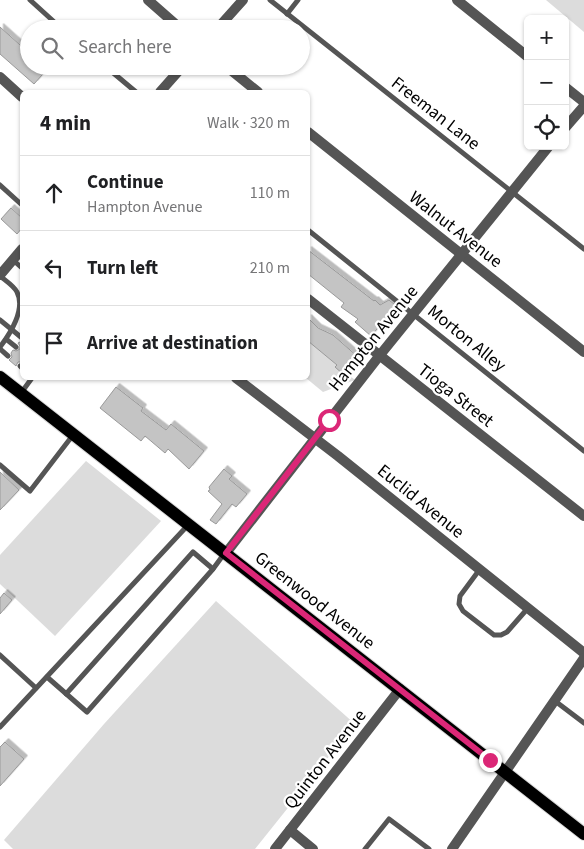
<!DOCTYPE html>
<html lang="en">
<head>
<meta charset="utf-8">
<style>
  body { margin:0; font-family:"Source Sans 3",sans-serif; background:#f2f2f2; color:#202124 }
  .controls { position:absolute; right:15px; top:15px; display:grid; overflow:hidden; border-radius:8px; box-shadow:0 1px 4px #0004 }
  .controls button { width:45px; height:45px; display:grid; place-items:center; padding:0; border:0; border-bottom:1px solid #e0e0e0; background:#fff; color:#202124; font:25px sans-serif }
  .stop { position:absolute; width:15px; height:15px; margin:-11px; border:4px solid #db2777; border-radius:50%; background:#fff }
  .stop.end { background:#db2777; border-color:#fff; box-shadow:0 1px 5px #0008 }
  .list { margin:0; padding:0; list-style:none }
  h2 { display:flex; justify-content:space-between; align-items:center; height:65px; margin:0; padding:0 20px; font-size:21px }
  h2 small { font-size:16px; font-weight:400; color:#757577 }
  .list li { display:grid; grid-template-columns:32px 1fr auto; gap:15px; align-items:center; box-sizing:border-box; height:75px; padding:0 20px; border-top:1px solid #e0e0e0 }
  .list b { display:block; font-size:19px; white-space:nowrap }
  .list p { margin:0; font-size:16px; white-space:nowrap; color:#757577 }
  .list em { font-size:16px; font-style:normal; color:#757577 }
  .icon { flex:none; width:28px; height:28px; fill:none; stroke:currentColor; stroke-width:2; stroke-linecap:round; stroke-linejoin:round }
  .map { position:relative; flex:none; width:584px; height:849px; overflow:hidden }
  .search { position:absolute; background:#fff; box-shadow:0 1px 4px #0004; left:20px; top:20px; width:290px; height:55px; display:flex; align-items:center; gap:12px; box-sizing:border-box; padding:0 18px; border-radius:28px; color:#757577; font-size:19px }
  .panel { position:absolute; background:#fff; box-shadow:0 1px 4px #0004; left:20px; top:90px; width:290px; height:290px; border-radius:8px }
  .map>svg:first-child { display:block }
  .green { fill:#dcdcdc }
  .building { fill:#c4c4c4; stroke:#999; filter:url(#shadow) }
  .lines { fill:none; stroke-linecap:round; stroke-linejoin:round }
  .primary-casing { stroke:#dbdbdb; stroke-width:14 }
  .service { stroke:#555; stroke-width:5 }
  .minor { stroke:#555; stroke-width:10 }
  .tertiary { stroke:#555; stroke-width:10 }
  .primary { stroke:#000; stroke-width:12 }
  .route { stroke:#db2777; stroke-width:6 }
  .labels { text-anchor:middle; stroke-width:4.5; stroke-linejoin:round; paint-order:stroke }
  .street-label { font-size:18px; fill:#000; stroke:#fff }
</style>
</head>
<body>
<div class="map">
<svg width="584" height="849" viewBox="0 0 584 849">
  <defs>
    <filter id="shadow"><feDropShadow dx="3.5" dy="-3.5" stdDeviation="0" flood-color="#0004"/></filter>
  </defs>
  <rect width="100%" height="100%" fill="#fff"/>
  <!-- green -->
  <g class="green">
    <path d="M546,0H584V32Z"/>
    <path d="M308,341L355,380L323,392L306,378Z"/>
    <path d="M86,461L161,521L55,636L0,584V555Z"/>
    <path d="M216,601L355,724L255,849H13L4,840L104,724Z"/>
  </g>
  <!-- building -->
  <g class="building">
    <path d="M0,27L29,53V66H50L34,84L0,54Z"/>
    <path d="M11,208L22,218V228L17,234L1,219Z"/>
    <path d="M308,250L374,301L375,300L380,305L389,300L400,309L386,324L383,322L371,336L355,322L358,319L341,307L344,303L308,274Z"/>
    <path d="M308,318L318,328L333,335L358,357L343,374L335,367L337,365L308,341Z"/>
    <path d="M20,342H22V362H18L16,366L9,360L12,357L11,353L13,350L16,351L20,349V346L18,343Z"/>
    <path d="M116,387L143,408L141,411L166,430L171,424L204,451L189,469L168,449L165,453L145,436L141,441L100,408Z"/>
    <path d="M224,469L232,476L229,479L247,494L236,507L232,504L216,524L210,520L222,504L208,491L210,490L209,487Z"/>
    <path d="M0,472L19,490L0,510Z"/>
    <path d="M4,593L12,600L0,614V598Z"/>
    <path d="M5,742L24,759L0,786V747Z"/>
  </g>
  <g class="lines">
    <!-- primary casing -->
    <g class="primary-casing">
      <path id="primary" d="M0,377L584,834"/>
    </g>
    <!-- service -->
    <g class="service">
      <path d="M30,0L62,29"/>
      <path d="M270,0L584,249"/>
      <path d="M287,14L298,0"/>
      <path d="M105,66L136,92"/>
      <path d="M0,185L22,205"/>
      <path d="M308,230L584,451"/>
      <path d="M13,260L22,268"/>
      <path d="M0,276C6,281 14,286 17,292C26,309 10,334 0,347"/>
      <path d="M0,320L22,338"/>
      <path d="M6,339L16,347"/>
      <path d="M0,349L8,356"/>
      <path d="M20,366L22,368"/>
      <path d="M21,393L32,378"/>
      <path d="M0,465L30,491L73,435"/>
      <path d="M480,569L460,596L459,604L463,611L494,635H501L507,632L528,608"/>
      <path d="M0,655L36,688"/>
      <path d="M47,677L87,712L213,569L224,554"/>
      <path d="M66,694L193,552L213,569"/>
      <path d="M555,701L584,723"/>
      <path d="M0,727L189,524"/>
      <path d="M365,849L389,819L429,849"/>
    </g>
    <!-- minor -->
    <g class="minor">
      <path d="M148,0L181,29"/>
      <path d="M226,66L258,92"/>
      <path d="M0,77L22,97"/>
      <path d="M565,128L584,106"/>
      <path d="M308,132L584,352"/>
      <path d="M308,299L584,516"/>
      <path d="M236,378L338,456L584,653"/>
      <path d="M226,553L380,355L549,146"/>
      <path d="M290,830L313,849"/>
      <path d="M275,849L400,689"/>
      <path d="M452,849L584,658"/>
    </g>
    <!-- tertiary -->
    <g class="tertiary">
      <path d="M457,0L528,57"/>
      <path d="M217,29L243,0"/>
      <path d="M565,87L584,102"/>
      <path d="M160,92L183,66"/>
      <path d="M0,275L22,249"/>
    </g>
    <!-- primary -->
    <use href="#primary" class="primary"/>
  </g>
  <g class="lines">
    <!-- route -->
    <path class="route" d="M329,420L226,553L490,760"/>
  </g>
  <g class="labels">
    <!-- street labels -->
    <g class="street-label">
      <text transform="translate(436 113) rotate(38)" y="6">Freeman Lane</text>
      <text transform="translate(456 229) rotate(38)" y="6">Walnut Avenue</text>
      <text transform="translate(373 338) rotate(-51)" y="6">Hampton Avenue</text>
      <text transform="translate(467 338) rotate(39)" y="6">Morton Alley</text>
      <text transform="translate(456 395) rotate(38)" y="6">Tioga Street</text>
      <text transform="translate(421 501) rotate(39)" y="6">Euclid Avenue</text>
      <text transform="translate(315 600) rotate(38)" y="6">Greenwood Avenue</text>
      <text transform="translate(325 759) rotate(-52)" y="6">Quinton Avenue</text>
    </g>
  </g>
</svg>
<div class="controls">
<button>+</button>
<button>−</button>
<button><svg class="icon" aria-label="locate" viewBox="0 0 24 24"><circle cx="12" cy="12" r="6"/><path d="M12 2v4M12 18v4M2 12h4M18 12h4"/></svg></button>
</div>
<div class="stop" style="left:329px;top:420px"></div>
<div class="stop end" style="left:490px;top:760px"></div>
<div class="search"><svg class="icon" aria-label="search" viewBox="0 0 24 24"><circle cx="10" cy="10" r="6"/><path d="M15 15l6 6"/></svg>Search here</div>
<section class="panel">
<h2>4 min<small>Walk · 320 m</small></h2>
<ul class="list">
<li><svg class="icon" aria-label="ahead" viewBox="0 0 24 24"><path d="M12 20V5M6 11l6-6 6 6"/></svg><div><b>Continue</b><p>Hampton Avenue</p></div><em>110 m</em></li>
<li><svg class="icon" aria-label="left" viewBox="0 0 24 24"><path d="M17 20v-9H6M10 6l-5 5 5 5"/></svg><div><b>Turn left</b></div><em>210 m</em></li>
<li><svg class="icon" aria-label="arrive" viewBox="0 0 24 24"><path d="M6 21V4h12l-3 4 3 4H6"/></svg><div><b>Arrive at destination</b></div></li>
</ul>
</section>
</div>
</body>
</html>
